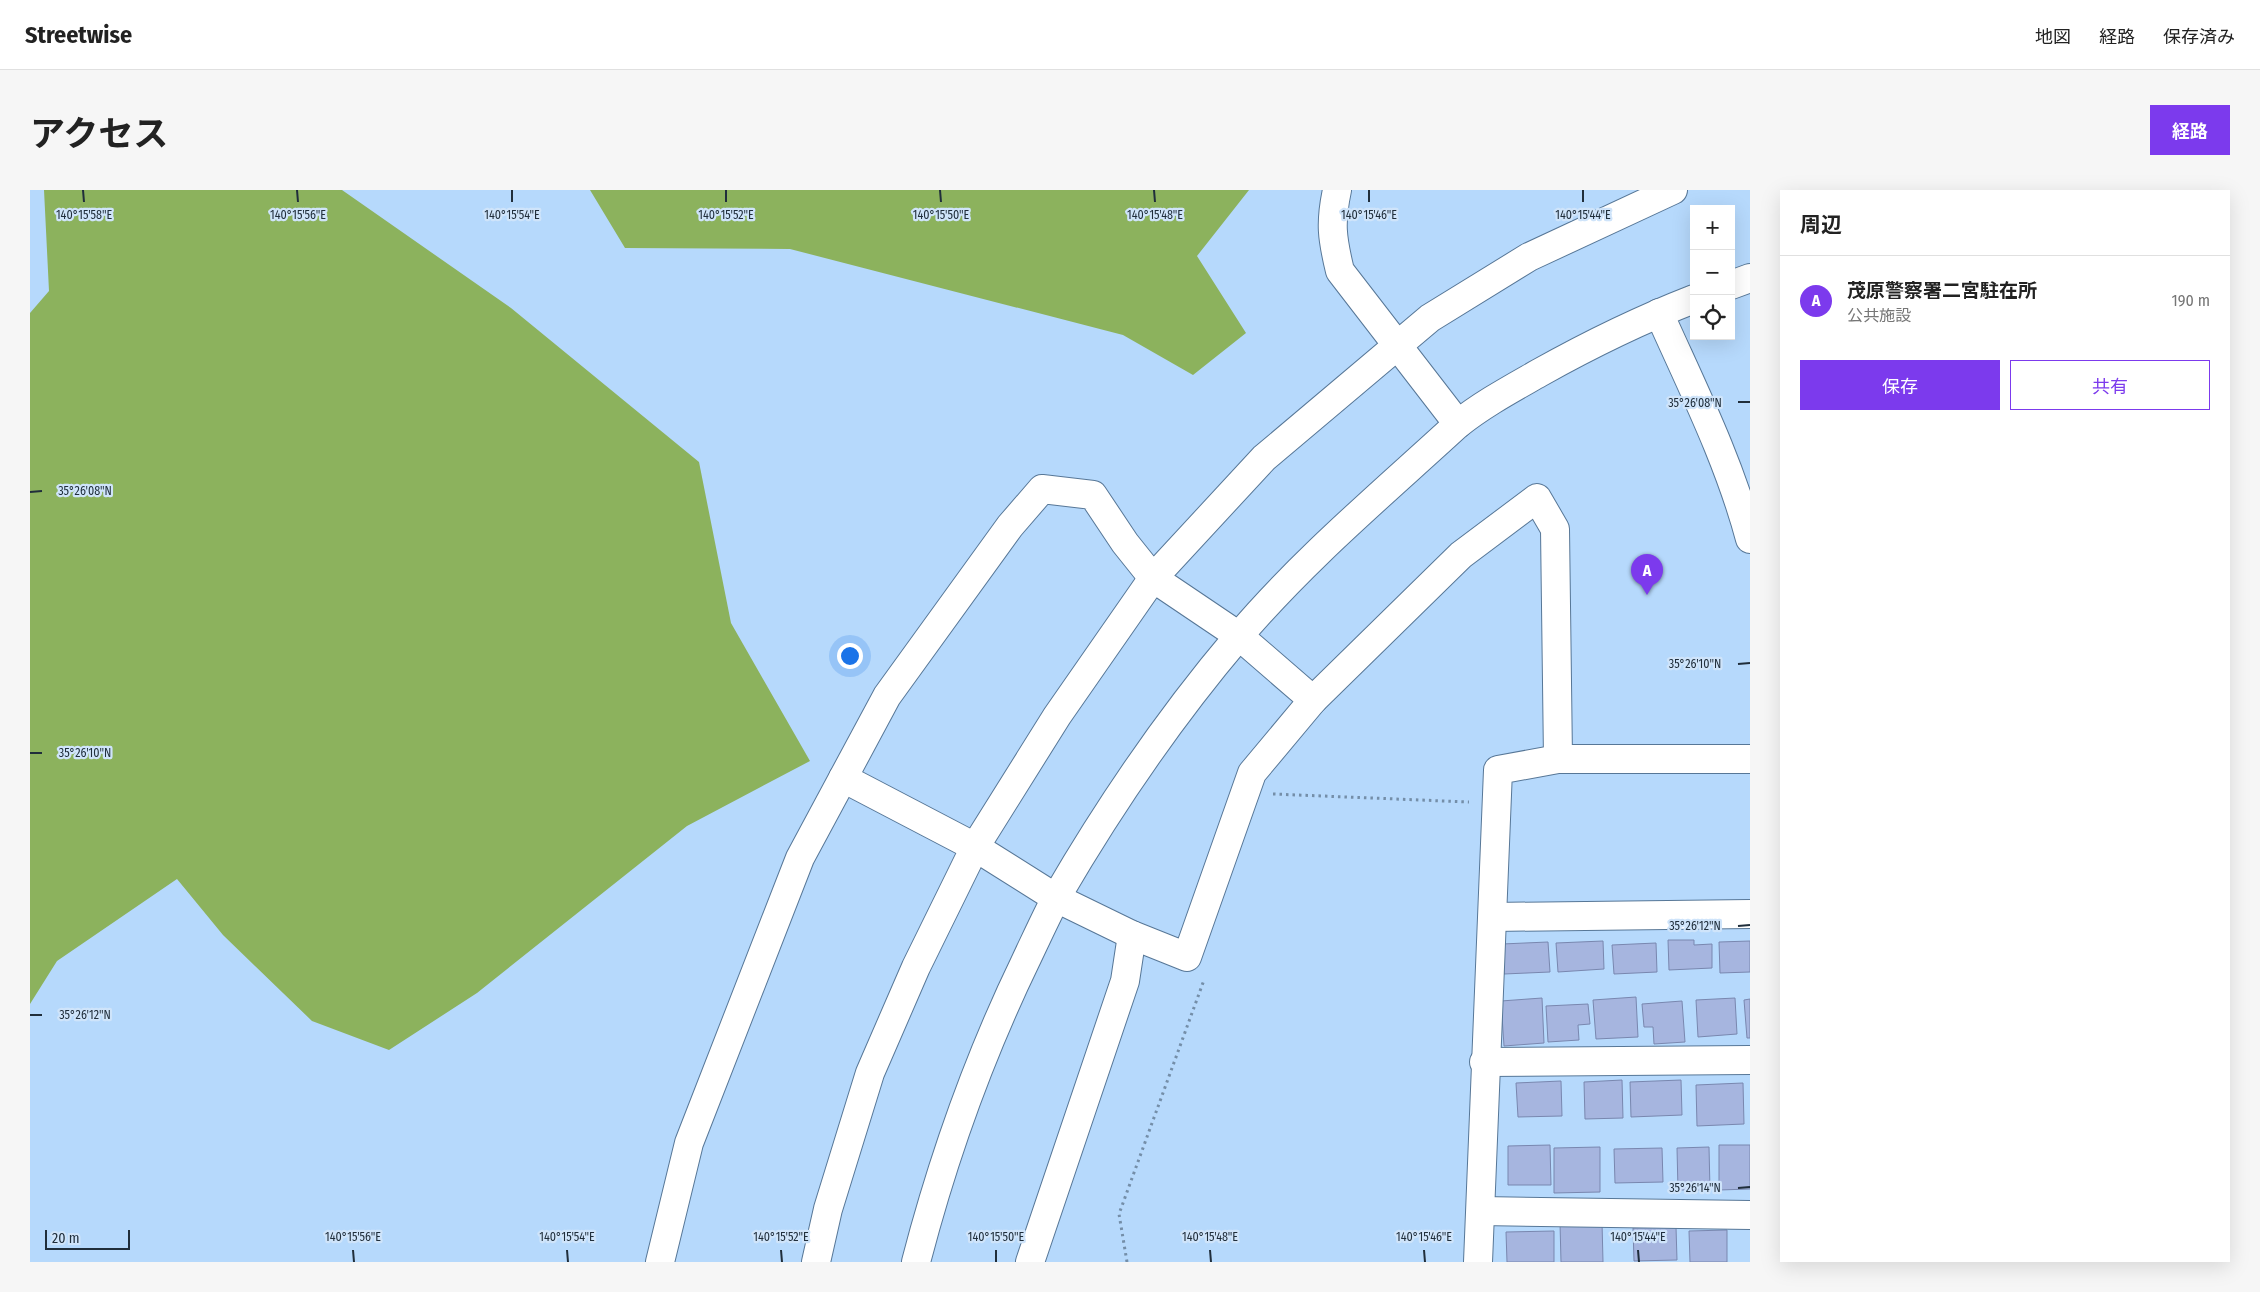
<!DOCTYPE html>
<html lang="ja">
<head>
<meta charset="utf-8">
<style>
  body { margin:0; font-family:"Fira Sans Condensed","Noto Sans JP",sans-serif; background:#f6f6f6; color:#222 }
  .controls { position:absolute; right:15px; top:15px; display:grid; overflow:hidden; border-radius:0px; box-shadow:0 5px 20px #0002 }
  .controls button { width:45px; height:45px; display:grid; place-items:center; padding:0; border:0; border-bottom:1px solid #e0e0e0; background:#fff; color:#222; font:25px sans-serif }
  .scale { position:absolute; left:15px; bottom:12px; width:85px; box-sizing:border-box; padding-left:5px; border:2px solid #202e3b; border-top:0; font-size:14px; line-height:18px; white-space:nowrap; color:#202e3b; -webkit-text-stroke:4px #cfe4fa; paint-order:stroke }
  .you { position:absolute; left:819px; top:465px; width:18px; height:18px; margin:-12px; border:4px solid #fff; border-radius:50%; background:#1a73e8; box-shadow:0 0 0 8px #1a73e833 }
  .badge { display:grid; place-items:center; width:32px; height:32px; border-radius:50%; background:#7c3aed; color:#fff; font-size:16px; font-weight:700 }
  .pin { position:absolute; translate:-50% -41px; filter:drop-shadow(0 1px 2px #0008) }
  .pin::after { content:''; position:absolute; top:26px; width:18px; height:15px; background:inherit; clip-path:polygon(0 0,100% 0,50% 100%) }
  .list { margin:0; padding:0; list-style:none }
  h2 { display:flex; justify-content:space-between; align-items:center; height:65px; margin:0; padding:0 20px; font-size:21px }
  h2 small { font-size:16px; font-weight:400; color:#767676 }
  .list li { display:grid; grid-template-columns:32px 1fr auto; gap:15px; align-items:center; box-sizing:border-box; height:90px; padding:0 20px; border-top:1px solid #e0e0e0 }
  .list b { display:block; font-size:19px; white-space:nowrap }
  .list p { margin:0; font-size:16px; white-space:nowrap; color:#767676 }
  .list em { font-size:16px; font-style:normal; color:#767676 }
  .actions { display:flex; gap:10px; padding:15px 20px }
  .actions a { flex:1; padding:11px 0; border:1px solid #7c3aed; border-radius:0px; text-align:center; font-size:18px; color:#7c3aed }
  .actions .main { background:#7c3aed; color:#fff }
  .icon { flex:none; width:28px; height:28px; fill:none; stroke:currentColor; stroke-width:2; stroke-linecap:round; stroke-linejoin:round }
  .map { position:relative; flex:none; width:1720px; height:1072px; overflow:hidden; border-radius:0px }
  header { display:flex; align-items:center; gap:30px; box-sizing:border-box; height:70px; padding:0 25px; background:#fff; border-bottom:1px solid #e0e0e0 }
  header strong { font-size:24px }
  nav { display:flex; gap:28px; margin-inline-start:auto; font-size:18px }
  .intro { display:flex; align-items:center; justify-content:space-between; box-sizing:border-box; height:120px; padding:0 30px }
  h1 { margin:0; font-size:35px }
  .button { padding:12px 22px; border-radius:0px; background:#7c3aed; color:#fff; font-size:18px; font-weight:700 }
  main { display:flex; gap:30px; padding:0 30px }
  aside { flex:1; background:#fff; border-radius:0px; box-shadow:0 5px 20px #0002 }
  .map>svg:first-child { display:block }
  .green { fill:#8cb25d }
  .building { fill:#a6b5df; stroke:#7987af }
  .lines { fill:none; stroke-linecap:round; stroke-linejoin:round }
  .street-casing { stroke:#577797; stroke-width:30 }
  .secondary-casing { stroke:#577797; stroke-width:30 }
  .path { stroke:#748ea8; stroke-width:3; stroke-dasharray:2.5 4; stroke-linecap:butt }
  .street { stroke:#fff; stroke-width:28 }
  .secondary { stroke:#fff; stroke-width:28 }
  .ticks { fill:none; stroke:#202e3b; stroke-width:2 }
  .ticks-label { font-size:12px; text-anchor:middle; fill:#202e3b; stroke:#cfe4fa; stroke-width:4.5; stroke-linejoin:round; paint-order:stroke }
</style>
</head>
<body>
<header>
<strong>Streetwise</strong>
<nav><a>地図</a><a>経路</a><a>保存済み</a></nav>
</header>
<div class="intro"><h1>アクセス</h1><a class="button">経路</a></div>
<main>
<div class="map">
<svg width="1720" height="1072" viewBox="0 0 1720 1072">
  <rect width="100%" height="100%" fill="#b6d9fc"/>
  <!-- green -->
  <g class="green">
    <path d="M14,0H312L481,118L669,272L701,433L780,571L657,636L447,803L359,860L282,831L193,745L147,689L27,771L0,814V123L19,101Z"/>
    <path d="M560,0H1219L1167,66L1216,143L1163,185L1093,145L760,59L595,58Z"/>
  </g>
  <!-- building -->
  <g class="building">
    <path d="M1638,750H1664V755L1682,754V778L1639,780Z"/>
    <path d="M1573,751L1574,779L1528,782L1526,753Z"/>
    <path d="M1720,751V782L1690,783L1689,752Z"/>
    <path d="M1518,752L1520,782L1474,784L1472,754Z"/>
    <path d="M1626,753L1627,782L1584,784L1582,755Z"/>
    <path d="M1606,807L1608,847L1566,849L1563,810Z"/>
    <path d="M1512,808L1514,853L1474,856L1471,811Z"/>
    <path d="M1705,808L1707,844L1668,847L1666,810Z"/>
    <path d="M1720,809V848H1717L1714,810Z"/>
    <path d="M1652,811L1655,852L1624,854L1623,837H1614L1612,814Z"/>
    <path d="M1558,814L1560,834L1548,835L1549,850L1518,852L1516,816Z"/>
    <path d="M1592,890L1593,928L1555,929L1554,892Z"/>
    <path d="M1651,890L1652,925L1601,927L1600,892Z"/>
    <path d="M1531,891L1532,926L1488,927L1486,893Z"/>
    <path d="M1713,893L1714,934L1667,936L1666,895Z"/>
    <path d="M1520,955L1521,995H1478V956Z"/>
    <path d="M1689,955H1720V999L1689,1000Z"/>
    <path d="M1570,957V1002L1524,1003V958Z"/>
    <path d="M1679,957L1680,1000H1648L1647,958Z"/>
    <path d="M1632,958L1633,992L1585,993L1584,959Z"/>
    <path d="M1572,1032L1573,1072H1531L1530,1033Z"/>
    <path d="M1646,1037L1647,1070L1604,1071L1603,1038Z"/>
    <path d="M1697,1040V1072H1660L1659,1041Z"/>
    <path d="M1524,1041V1072H1477L1476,1042Z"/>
  </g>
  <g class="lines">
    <!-- street casing -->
    <g class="street-casing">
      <g id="street">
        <path d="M1307,0C1300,33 1302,48 1310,81L1428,234"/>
        <path d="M1629,123C1662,197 1699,270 1720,349"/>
        <path d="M813,588L945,657L1026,708L1102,745L1157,767L1222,583L1283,510L1431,365L1507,308L1525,339L1528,569"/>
        <path d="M1463,727L1720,724"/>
        <path d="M1454,872L1720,870"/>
        <path d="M1451,1021L1720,1025"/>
        <path d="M630,1072L659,953L770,668L857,506L980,336L1012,299L1063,305L1095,353L1123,388L1234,268L1400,128L1499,67L1643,0"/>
        <path d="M786,1072L798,1019L840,883L886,777L945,657L1027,526L1123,388L1209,446L1283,510"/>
        <path d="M1000,1072L1095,791L1102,745"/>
        <path d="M1448,1072L1468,580L1528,569H1720"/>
      </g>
    </g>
    <!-- secondary casing -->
    <g class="secondary-casing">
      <g id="secondary">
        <path d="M1701,95L1720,88"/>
        <path d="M886,1072C913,968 949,867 996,770C1006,749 1016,727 1027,706C1080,615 1140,527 1208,447C1274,369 1353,303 1428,234C1453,214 1481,199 1509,183C1559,155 1610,130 1664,109"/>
      </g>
    </g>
    <!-- path -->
    <g class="path">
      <path d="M1243,604L1439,612"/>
      <path d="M1097,1072L1089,1024L1174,790"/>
    </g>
    <!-- street -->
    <use href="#street" class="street"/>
    <!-- secondary -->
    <use href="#secondary" class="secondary"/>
  </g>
  <!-- ticks -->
  <path class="ticks" d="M53,0L54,12M267,0L268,12M482,0V12M696,0V12M910,0L911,12M1124,0L1125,12M1339,0V12M1553,0V12M1708,212H1720M0,302L12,301M1708,474L1720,473M0,563H12M1708,736L1720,735M0,825H12M1708,998L1720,997M323,1060L324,1072M537,1060L538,1072M751,1060L752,1072M966,1060V1072M1180,1060L1181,1072M1394,1060L1395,1072M1608,1060L1609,1072"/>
  <g class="ticks-label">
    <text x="54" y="29">140°15'58"E</text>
    <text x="268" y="29">140°15'56"E</text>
    <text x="482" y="29">140°15'54"E</text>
    <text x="696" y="29">140°15'52"E</text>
    <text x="911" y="29">140°15'50"E</text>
    <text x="1125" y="29">140°15'48"E</text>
    <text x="1339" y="29">140°15'46"E</text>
    <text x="1553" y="29">140°15'44"E</text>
    <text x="1665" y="217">35°26'08"N</text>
    <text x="55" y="305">35°26'08"N</text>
    <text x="1665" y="478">35°26'10"N</text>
    <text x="55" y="567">35°26'10"N</text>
    <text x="1665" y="740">35°26'12"N</text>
    <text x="55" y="829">35°26'12"N</text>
    <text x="1665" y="1002">35°26'14"N</text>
    <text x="323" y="1051">140°15'56"E</text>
    <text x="537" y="1051">140°15'54"E</text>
    <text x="751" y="1051">140°15'52"E</text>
    <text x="966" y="1051">140°15'50"E</text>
    <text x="1180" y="1051">140°15'48"E</text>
    <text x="1394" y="1051">140°15'46"E</text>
    <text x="1608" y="1051">140°15'44"E</text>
  </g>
</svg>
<div class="controls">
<button>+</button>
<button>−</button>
<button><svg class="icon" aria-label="locate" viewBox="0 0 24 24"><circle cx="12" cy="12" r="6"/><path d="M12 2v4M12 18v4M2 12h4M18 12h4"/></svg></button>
</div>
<div class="scale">20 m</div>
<div class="you"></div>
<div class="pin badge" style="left:1617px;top:405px">A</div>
</div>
<aside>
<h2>周辺<small></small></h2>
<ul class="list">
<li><span class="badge">A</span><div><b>茂原警察署二宮駐在所</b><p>公共施設</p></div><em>190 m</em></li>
</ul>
<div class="actions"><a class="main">保存</a><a>共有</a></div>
</aside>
</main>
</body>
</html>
